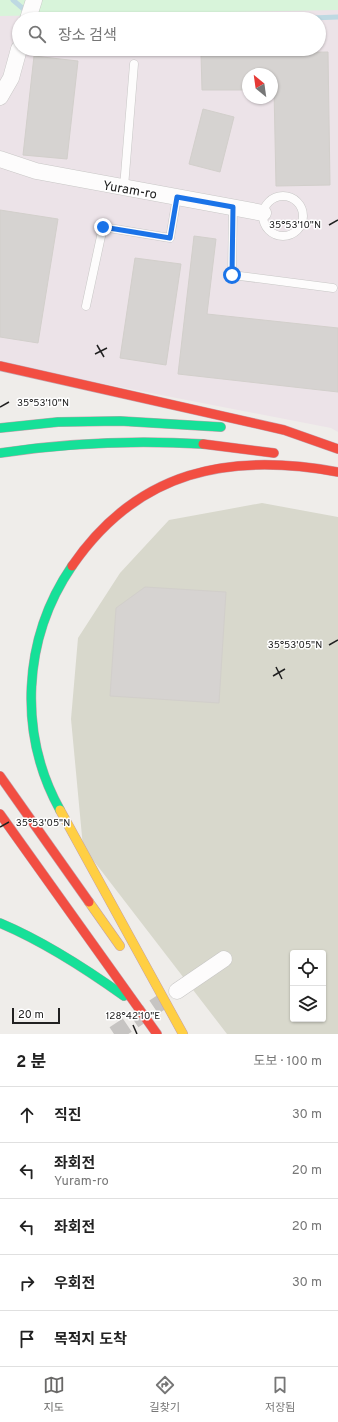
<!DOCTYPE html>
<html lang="ko">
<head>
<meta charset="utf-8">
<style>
  body { margin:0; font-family:Overpass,"Noto Sans KR",sans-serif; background:#f2f2f2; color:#222 }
  .controls { position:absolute; right:12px; bottom:12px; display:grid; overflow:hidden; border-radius:4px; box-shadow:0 1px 3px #0004 }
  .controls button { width:36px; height:36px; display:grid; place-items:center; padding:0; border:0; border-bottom:1px solid #e0e0e0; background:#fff; color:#222; font:20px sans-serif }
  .compass { position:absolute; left:242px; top:68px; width:36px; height:36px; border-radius:50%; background:#fff; box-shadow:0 1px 3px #0004; rotate:331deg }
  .scale { position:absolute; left:12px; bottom:10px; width:48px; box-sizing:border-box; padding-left:4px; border:2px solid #212121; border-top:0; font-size:11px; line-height:14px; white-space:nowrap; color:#212121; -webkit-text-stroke:3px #fff; paint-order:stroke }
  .stop { position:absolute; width:12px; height:12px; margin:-9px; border:3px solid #1a73e8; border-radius:50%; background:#fff }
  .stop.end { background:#1a73e8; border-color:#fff; box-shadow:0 1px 4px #0008 }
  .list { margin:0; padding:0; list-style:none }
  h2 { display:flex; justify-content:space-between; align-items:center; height:52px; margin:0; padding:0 16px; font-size:17px }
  h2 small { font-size:13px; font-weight:400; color:#767676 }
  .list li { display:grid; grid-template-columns:26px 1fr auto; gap:12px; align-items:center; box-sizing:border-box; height:56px; padding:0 16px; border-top:1px solid #e0e0e0 }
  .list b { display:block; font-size:15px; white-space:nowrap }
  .list p { margin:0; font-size:13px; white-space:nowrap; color:#767676 }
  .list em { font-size:13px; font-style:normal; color:#767676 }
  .icon { flex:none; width:22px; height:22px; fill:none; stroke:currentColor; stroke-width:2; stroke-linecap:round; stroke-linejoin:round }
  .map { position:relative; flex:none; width:338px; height:1034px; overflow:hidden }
  .search { position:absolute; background:#fff; box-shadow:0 1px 3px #0004; left:12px; right:12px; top:12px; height:44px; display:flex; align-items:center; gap:10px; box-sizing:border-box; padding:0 14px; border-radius:22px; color:#767676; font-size:15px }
  .sheet { height:332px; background:#fff }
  nav { display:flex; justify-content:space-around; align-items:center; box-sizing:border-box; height:56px; border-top:1px solid #e0e0e0; background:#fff; font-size:11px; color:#767676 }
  nav a { display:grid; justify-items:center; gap:2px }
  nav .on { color:#696867 }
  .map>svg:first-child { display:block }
  .industrial { fill:#ece3e8; fill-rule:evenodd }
  .construction { fill:#d8d8cc; fill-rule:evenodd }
  .park { fill:#d8f4da }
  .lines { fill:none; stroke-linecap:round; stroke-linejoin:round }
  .stream { stroke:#bed9e2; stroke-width:5 }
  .building { fill:#d6d3d1; stroke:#d2cfcb }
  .street-tunnel { stroke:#c6c4c2; stroke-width:16; stroke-dasharray:16 8; stroke-linecap:butt }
  .lane-casing { stroke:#c8c7c6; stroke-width:9 }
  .street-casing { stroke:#c8c7c6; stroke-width:17 }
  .fast-casing { stroke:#c4a1aa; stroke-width:10 }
  .slow-casing { stroke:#c4a1aa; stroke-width:10 }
  .jam-casing { stroke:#c4a1aa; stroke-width:10 }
  .lane { stroke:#fdfcfc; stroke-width:8 }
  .street { stroke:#fdfcfc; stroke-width:16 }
  .fast { stroke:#16e098; stroke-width:9 }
  .slow { stroke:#ffcf43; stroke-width:9 }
  .jam { stroke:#f24e42; stroke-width:9 }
  .route { stroke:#1a73e8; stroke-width:5 }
  .ticks { fill:none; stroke:#212121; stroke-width:1.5 }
  .labels { text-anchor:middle; stroke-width:3; stroke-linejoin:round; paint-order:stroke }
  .street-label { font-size:13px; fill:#212121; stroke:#fff }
  .ticks-label { font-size:10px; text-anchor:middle; fill:#212121; stroke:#fff; stroke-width:3; stroke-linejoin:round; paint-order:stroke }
</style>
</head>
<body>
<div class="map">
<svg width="338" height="1034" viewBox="0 0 338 1034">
  <rect width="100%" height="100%" fill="#efedea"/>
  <!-- industrial -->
  <path class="industrial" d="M0,0H338V432L331,428L43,372L0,361ZM19,19H319V49H19ZM248,74H272V98H248Z"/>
  <!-- construction -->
  <path class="construction" d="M262,503L338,517V1034H227L83,847L71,719L78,638L120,573L169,520ZM293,953H323V1019H293Z"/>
  <!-- park -->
  <path class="park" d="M0,0H338V10L0,16Z"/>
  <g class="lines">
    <!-- stream -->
    <g class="stream">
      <path d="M13,0L27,12"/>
      <path d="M285,19L338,17"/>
    </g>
  </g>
  <!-- building -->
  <g class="building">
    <path d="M328,52L330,185L276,186L274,89H272V74H248V90H202L201,54Z"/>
    <path d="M34,56L78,61L67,159L23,155Z"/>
    <path d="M203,109L234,117L220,172L189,164Z"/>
    <path d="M0,210L58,219L38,343L0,337Z"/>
    <path d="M194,236L216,239L207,314L338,328V392L178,374Z"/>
    <path d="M135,258L181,264L166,365L120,358Z"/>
    <path d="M145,587L226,592L219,703L110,696L116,608Z"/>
  </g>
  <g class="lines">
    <!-- street-tunnel -->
    <path class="street-tunnel" d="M114,1034L172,995"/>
    <!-- lane casing -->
    <g class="lane-casing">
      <g id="lane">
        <path d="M124,187L134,64"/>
        <circle cx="283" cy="216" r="20"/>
        <path d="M233,207L232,275L333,288"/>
        <path d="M86,306L103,227L170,238L177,197"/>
      </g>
    </g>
    <!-- street casing -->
    <g class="street-casing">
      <g id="street">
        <path d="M28,19L34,0"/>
        <path d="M0,97L11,78L19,49"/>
        <path d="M0,159L36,171L263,213"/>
        <path d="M177,991L224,959"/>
      </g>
    </g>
    <!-- fast casing -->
    <g class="fast-casing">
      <g id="fast">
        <path d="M0,428L58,422L120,421L221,427"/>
        <path d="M0,453C66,443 136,440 203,444"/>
        <path d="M60,810C18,734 22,639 72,566"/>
        <path d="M0,923C45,942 85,968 124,996"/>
      </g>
    </g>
    <!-- slow casing -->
    <g class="slow-casing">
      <g id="slow">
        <path d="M60,810L183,1034"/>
        <path d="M89,902L120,946"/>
      </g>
    </g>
    <!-- jam casing -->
    <g class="jam-casing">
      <g id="jam">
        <path d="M0,366L284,430L338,449"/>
        <path d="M203,444L274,453"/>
        <path d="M72,566C138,470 229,452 338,472"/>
        <path d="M0,776L89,902"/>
        <path d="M0,814L157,1034"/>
      </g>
    </g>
    <!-- lane -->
    <use href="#lane" class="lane"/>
    <!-- street -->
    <use href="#street" class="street"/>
    <!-- fast -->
    <use href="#fast" class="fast"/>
    <!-- slow -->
    <use href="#slow" class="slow"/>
    <!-- jam -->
    <use href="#jam" class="jam"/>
  </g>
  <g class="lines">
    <!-- route -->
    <path class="route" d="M103,227L170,238L177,197L233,207L232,275"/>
  </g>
  <!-- ticks -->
  <path class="ticks" d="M329,225L338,220M97,345L104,357M95,354L107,348M0,407L9,402M329,645L338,640M276,667L282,679M273,676L285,669M0,827L9,822M133,1025L137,1034"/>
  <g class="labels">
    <!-- street labels -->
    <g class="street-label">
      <text transform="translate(130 189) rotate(10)" y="5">Yuram-ro</text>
    </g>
  </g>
  <g class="ticks-label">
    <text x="295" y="228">35°53'10"N</text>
    <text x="43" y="406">35°53'10"N</text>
    <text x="295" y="648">35°53'05"N</text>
    <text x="43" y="826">35°53'05"N</text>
    <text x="133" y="1019">128°42'10"E</text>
  </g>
</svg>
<div class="controls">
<button><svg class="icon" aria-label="locate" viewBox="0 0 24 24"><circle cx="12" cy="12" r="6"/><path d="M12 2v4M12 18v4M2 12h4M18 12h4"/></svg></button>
<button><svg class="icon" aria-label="layers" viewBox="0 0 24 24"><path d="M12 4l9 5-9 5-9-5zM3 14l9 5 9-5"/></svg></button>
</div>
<svg class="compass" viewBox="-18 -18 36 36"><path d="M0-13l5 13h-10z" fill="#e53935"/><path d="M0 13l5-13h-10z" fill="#767676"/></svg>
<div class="scale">20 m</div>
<div class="stop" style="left:232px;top:275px"></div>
<div class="stop end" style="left:103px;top:227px"></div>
<div class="search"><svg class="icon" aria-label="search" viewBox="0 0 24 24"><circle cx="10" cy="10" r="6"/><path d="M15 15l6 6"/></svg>장소 검색</div>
</div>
<section class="sheet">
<h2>2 분<small>도보 · 100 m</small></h2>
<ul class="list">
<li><svg class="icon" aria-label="ahead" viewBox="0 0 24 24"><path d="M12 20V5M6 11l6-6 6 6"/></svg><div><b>직진</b></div><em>30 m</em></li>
<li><svg class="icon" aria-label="left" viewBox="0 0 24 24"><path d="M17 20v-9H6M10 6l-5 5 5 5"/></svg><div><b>좌회전</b><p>Yuram-ro</p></div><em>20 m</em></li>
<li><svg class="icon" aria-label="left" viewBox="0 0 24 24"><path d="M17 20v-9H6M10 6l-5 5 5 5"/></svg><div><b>좌회전</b></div><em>20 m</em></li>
<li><svg class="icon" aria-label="right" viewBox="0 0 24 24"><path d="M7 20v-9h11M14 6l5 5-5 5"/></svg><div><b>우회전</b></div><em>30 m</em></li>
<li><svg class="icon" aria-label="arrive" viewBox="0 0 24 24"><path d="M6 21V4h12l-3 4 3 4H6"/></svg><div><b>목적지 도착</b></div></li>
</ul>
</section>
<nav>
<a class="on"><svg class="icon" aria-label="map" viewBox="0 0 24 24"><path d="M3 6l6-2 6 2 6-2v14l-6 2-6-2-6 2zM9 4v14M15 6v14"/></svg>지도</a>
<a><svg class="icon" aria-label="directions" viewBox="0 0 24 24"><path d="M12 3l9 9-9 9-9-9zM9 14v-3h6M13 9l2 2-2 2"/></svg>길찾기</a>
<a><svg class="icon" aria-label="saved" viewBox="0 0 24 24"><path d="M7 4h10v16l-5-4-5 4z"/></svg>저장됨</a>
</nav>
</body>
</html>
